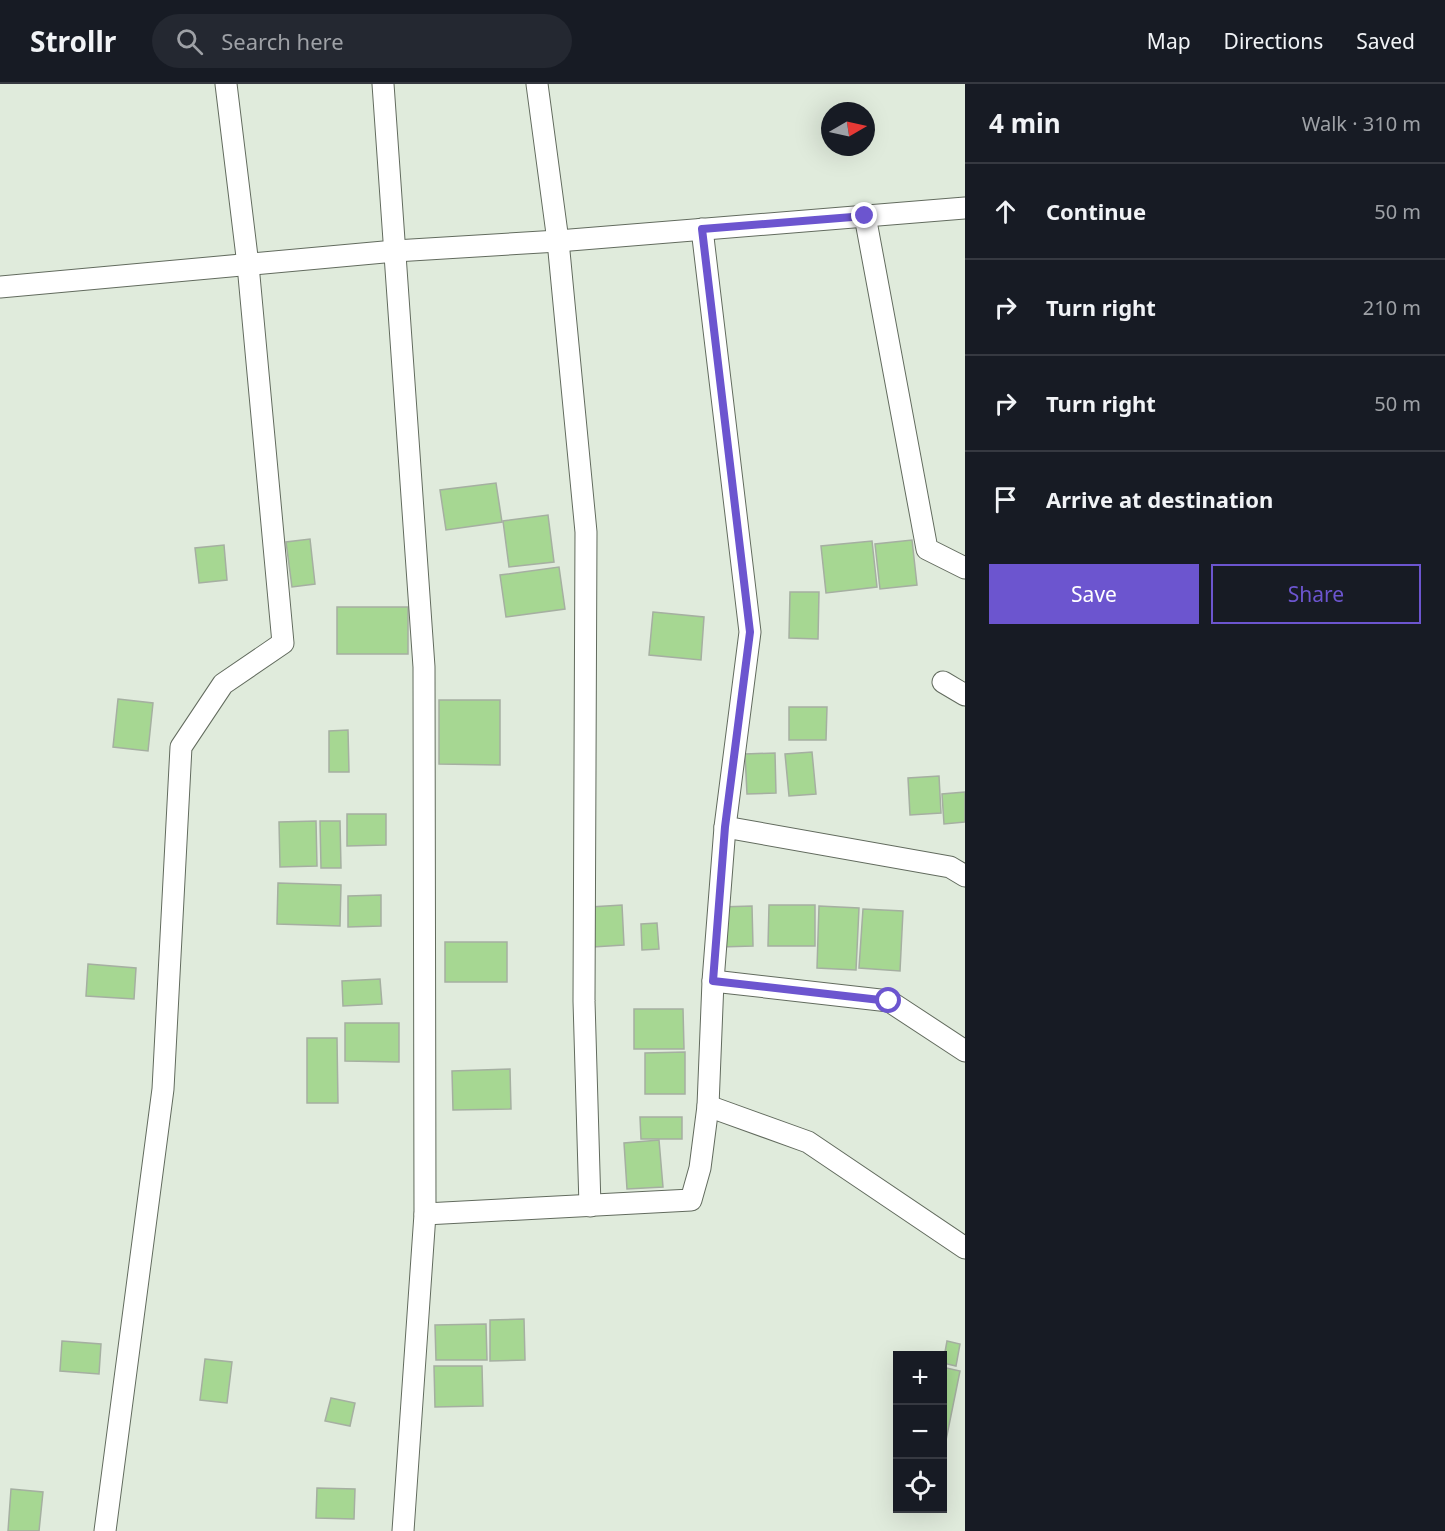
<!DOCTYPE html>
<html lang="en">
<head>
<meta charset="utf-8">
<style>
  body { margin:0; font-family:"Noto Sans",sans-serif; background:#242831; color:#f1f3f6 }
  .controls { position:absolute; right:18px; bottom:18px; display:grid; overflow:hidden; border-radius:0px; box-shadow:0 6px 24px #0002 }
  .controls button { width:54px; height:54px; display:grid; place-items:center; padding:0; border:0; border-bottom:2px solid #363941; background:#171b24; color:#f1f3f6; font:30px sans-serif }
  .compass { position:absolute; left:821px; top:18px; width:54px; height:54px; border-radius:50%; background:#171b24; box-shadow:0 6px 24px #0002; rotate:81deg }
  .stop { position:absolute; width:18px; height:18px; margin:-14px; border:4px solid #6c55cf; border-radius:50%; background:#fff }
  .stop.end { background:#6c55cf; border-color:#fff; box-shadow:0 2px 6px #0008 }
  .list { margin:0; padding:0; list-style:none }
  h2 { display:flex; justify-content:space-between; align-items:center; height:78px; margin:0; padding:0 24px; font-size:26px }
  h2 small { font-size:20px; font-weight:400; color:#9ea1a6 }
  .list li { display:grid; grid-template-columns:39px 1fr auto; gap:18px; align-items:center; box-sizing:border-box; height:96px; padding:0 24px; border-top:2px solid #363941 }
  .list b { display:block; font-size:22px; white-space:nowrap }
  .list em { font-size:20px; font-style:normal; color:#9ea1a6 }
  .actions { display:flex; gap:12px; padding:18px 24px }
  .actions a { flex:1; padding:14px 0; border:2px solid #6c55cf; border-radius:0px; text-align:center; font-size:21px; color:#6c55cf }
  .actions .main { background:#6c55cf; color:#fff }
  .icon { flex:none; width:33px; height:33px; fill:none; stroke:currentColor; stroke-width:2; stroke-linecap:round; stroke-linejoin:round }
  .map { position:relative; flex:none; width:965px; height:1447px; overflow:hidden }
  header { display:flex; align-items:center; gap:36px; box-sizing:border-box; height:84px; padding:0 30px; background:#171b24; border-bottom:2px solid #363941 }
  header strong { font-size:28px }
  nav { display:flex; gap:33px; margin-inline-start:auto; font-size:21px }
  .search { width:420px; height:54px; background:#242831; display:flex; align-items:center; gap:15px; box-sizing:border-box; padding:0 21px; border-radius:33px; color:#9ea1a6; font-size:22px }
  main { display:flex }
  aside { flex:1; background:#171b24 }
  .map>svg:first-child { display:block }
  .building { fill:#a6d792; stroke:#a5afa1; stroke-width:1.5 }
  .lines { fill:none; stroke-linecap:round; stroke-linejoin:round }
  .street-casing { stroke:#626b5e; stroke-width:23 }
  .street { stroke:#fff; stroke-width:21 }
  .route { stroke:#6c55cf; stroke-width:8 }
</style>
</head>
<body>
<header>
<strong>Strollr</strong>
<div class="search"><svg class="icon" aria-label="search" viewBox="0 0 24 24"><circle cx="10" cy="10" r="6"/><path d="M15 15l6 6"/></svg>Search here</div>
<nav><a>Map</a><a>Directions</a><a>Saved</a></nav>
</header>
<main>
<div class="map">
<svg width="965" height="1447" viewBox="0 0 965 1447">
  <rect width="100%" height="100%" fill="#e0ebdc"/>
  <!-- building -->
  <g class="building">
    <path d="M496,399L502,438L446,446L440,406Z"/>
    <path d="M548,431L554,478L509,483L503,437Z"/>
    <path d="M310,455L315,500L292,503L286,458Z"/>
    <path d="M912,456L917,501L880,505L875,460Z"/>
    <path d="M872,457L877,503L826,509L821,462Z"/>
    <path d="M224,461L227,496L199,499L195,464Z"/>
    <path d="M559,483L565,525L506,533L500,491Z"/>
    <path d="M790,508H819L818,555L789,554Z"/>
    <rect x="337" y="523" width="71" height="47"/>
    <path d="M653,528L704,533L701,576L649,571Z"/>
    <path d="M118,615L153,619L148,667L113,663Z"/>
    <path d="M439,616H500V681L439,680Z"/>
    <path d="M789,623H827L826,656H789Z"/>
    <path d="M348,646L349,688H329V647Z"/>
    <path d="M812,668L816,710L789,712L785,670Z"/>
    <path d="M775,669L776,709L747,710L745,670Z"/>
    <path d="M939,692L941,729L910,731L908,694Z"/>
    <path d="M965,708V738L944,740L942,710Z"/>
    <path d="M347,730H386V761L347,762Z"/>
    <path d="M316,737L317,782L280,783L279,738Z"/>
    <path d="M320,737H340L341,784H321Z"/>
    <path d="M278,799L341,801L340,842L277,840Z"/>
    <path d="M381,811V842L348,843V812Z"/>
    <path d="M622,821L624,861L593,863L590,823Z"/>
    <path d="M769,821H815V862H768Z"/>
    <path d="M752,822L753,862L720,863L719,823Z"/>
    <path d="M819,822L859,824L856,886L817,884Z"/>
    <path d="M863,825L903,827L900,887L859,884Z"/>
    <path d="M657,839L659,865L642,866L641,840Z"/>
    <rect x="445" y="858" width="62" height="40"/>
    <path d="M88,880L136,884L134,915L86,912Z"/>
    <path d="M380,895L382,920L343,922L342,897Z"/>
    <path d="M634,925H683L684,965H634Z"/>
    <path d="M345,939H399V978L345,977Z"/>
    <path d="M307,954H337L338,1019H307Z"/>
    <path d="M685,968V1010H645V969Z"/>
    <path d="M510,985L511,1025L453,1026L452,987Z"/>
    <path d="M640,1033H682V1055H641Z"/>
    <path d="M659,1056L663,1103L627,1105L624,1059Z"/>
    <path d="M524,1235L525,1276L490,1277V1236Z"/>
    <path d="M486,1240L487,1276H436L435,1241Z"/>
    <path d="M62,1257L101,1260L99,1290L60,1287Z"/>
    <path d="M947,1257L960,1260L956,1282L943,1279Z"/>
    <path d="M205,1275L232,1278L227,1319L200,1316Z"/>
    <path d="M434,1282H482L483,1322L435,1323Z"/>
    <path d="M942,1283L960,1287L944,1366H942Z"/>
    <path d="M331,1314L355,1319L350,1342L325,1337Z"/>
    <path d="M317,1404L355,1405L354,1435L316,1434Z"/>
    <path d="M11,1405L43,1408L39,1447H8Z"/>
  </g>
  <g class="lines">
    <!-- street casing -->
    <g class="street-casing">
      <g id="street">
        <path d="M383,0L424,583L425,1130L403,1447"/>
        <path d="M537,0L558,157L586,448L584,917L590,1122"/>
        <path d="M865,132L927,465L965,484"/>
        <path d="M0,203L395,167L558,157L965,124"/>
        <path d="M943,598L965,611"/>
        <path d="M725,743L950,783L965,792"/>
        <path d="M713,897L889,917L965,967"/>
        <path d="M708,1022L808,1058L965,1164"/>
        <path d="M425,1130L691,1116L700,1084L708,1022L713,897L725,743L750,548L702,145"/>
        <path d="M105,1447L163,1005L181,663L223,600L283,559L248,181L226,0"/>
      </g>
    </g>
    <!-- street -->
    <use href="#street" class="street"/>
  </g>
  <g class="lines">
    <!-- route -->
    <path class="route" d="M865,132L702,145L750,548L725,743L713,897L889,917"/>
  </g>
</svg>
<div class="controls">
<button>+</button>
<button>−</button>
<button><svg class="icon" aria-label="locate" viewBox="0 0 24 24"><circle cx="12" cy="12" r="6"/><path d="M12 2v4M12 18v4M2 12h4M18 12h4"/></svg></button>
</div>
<svg class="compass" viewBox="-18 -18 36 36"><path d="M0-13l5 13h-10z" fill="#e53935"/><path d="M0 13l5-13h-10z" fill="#9ea1a6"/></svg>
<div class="stop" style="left:889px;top:917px"></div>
<div class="stop end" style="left:865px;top:132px"></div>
</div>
<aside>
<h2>4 min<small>Walk · 310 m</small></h2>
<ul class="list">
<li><svg class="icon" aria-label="ahead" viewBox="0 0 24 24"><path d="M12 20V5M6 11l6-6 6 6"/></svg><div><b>Continue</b></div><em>50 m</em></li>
<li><svg class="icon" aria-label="right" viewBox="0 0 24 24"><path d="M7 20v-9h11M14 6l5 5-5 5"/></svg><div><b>Turn right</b></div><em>210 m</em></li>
<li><svg class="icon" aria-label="right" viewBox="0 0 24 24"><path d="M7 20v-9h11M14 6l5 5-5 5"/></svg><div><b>Turn right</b></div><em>50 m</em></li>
<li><svg class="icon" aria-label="arrive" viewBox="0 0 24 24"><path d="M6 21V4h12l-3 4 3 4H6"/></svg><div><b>Arrive at destination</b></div></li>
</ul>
<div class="actions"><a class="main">Save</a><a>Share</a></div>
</aside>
</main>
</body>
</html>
